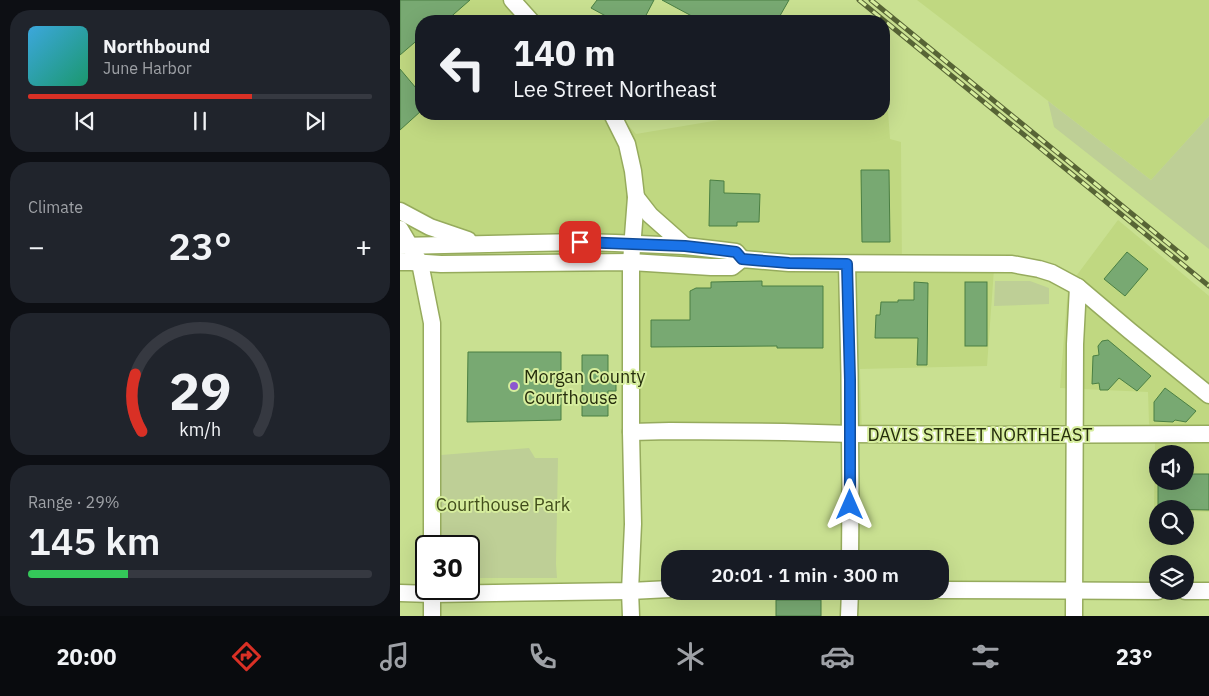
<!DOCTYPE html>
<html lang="en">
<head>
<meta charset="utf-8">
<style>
  body { margin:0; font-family:"IBM Plex Sans",sans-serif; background:#20242c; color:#f1f3f6; height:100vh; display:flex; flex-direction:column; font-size:19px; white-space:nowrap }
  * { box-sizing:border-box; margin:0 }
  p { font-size:16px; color:#9ea1a6 }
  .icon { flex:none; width:28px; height:28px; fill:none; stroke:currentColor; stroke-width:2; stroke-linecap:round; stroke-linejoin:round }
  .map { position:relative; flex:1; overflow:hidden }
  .details { display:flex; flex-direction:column; gap:10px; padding:10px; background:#0d0f14; width:400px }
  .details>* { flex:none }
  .guide { position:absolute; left:15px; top:15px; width:475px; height:105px; border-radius:20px; box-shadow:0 5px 20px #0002; background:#171b24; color:#f1f3f6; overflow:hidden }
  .fabs { position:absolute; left:749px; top:445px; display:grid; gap:10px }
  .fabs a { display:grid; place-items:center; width:45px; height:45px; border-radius:50%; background:#171b24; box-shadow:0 5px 20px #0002; font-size:25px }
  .speed { position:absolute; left:15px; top:535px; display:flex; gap:10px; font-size:25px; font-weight:700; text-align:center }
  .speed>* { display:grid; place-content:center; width:65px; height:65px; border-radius:50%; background:#171b24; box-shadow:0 5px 20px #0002; line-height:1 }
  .speed .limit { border:2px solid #111; border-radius:8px; background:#fff; color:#111 }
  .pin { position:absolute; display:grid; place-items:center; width:42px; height:42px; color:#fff; margin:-21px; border-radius:10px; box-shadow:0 2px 8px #0006 }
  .me { position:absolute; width:55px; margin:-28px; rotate:0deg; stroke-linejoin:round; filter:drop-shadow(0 0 4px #0008) }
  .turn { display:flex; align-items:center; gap:18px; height:105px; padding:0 15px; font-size:22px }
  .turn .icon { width:65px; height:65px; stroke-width:2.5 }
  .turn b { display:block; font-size:35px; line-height:42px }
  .big { font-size:38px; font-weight:600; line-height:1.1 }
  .details .card { flex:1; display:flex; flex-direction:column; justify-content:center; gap:8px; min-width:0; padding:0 18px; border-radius:20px; background:#20242c }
  .details .dial { align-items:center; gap:0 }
  .dial svg { height:130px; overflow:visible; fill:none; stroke:#363941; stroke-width:7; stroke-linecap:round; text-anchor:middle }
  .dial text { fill:#f1f3f6; stroke:none }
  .song { display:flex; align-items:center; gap:15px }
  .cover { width:60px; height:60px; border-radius:8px; background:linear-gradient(135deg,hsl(200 70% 55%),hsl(160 70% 35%)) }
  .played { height:5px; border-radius:2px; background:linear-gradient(90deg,#d93025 65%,#363941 65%) }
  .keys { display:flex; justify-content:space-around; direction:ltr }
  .heat { display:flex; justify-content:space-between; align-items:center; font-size:28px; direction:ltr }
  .charge { height:8px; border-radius:4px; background:linear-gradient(90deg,#34c759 29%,#363941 0) }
  .trip { position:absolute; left:261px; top:550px; width:288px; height:50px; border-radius:20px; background:#171b24; box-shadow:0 5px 20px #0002; font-weight:600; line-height:50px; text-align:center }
  .tabs { display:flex; height:80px; justify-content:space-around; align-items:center; background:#090b0e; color:#9ea1a6 }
  .tabs .icon { width:35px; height:35px }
  .tabs .active { color:#d93025 }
  .tabs b { font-size:22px; color:#f1f3f6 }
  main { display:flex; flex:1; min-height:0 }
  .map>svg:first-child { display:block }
  .built { fill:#c0d881; fill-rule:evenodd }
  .green { fill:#becf96 }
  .building { fill:#78a972; stroke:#4a7f43 }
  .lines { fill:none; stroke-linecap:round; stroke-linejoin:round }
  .minor-casing { stroke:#96ab5d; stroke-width:19 }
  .minor { stroke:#fff; stroke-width:16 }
  .rail-casing { stroke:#576435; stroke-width:5 }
  .rail { stroke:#d6ed9d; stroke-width:3; stroke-dasharray:9; stroke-linecap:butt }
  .route-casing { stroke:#114b97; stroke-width:12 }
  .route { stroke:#1a73e8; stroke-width:9 }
  .poi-dot { fill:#8c57cf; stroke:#d6ed9d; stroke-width:2 }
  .labels { text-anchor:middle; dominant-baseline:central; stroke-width:4; stroke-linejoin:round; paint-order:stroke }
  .poi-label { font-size:18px; fill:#262e0d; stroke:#d6ed9d; text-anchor:start }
  .street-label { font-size:18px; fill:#262e0d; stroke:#d6ed9d }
  .park-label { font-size:18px; fill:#424e1c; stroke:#d6ed9d }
</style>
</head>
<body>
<main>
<section class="details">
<div class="card">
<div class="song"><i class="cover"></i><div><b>Northbound</b><p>June Harbor</p></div></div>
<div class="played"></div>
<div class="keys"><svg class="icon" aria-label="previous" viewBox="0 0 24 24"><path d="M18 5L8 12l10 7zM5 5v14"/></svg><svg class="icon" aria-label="pause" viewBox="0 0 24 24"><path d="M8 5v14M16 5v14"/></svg><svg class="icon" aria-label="next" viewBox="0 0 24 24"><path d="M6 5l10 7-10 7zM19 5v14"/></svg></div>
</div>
<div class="card"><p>Climate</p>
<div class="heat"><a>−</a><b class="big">23°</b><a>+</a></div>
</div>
<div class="card dial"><svg viewBox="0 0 100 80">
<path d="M14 69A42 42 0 1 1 86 69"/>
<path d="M14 69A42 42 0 0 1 10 34" stroke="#d93025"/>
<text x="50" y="56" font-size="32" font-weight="700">29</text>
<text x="50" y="72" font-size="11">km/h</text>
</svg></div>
<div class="card"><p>Range · 29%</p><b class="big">145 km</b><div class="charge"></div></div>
</section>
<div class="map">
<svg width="809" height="616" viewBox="0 0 809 616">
  <rect width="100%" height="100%" fill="#c9e091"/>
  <g class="built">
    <path d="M0 0H119L137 21H21V114H218L236 134 331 118 432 114H484V112L488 111 490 139 501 142 502 269H594L587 366 460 369 462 438H240L237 238 34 236 0 244Z"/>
    <path d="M517 0H809V116L751 180Z"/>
    <path d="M718 220 809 296V512L785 511V509H758L757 511H754L755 441 749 423 748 392 660 388 668 287ZM758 454H785V481H758Z"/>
  </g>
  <g class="green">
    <path d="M648 101 751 180 809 116V249L654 127Z"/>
    <path d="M595 281H630L649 288V304L594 306Z"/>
    <path d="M129 448 135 458H158L156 564 157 578H69V546H41V455Z"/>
  </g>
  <g class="building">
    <path d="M0 0H70L46 21H21V37L0 55Z"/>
    <path d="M197 0H254L243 21 236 16 233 21H215L191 8Z"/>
    <path d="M262 0H389L377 21H301Z"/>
    <path d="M0 69 21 94V111L0 130Z"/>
    <path d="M461 170H489L490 242H462Z"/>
    <path d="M310 180 324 181V193L360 194 359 222H337V226H309Z"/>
    <path d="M727 252 748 269 725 296 704 279Z"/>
    <path d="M362 281V286H423V348H377V346L251 347V320H290V291L296 288H311V282Z"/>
    <path d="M514 282 528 283 527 365H517L518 338H475L476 315H480L481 302H498V300H514Z"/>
    <rect x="565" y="282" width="22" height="64"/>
    <path d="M708 340 751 376 737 391 719 378 708 390H700L699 383 692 384 693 356 699 355 698 346 702 341Z"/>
    <path d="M68 352H161V420L67 422Z"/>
    <path d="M182 355H208V380L216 381V391H208V416H182Z"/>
    <path d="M765 388 796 411 786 422 775 420 773 422 754 421V402Z"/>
    <path d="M785 474H809V510L758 509V481H785Z"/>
    <rect x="376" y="600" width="45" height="16"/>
  </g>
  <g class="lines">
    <defs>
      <g id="minor">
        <path d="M112 0 131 21"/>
        <path d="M212 114 227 144 233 171 236 197 231 262V432L233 524 230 591 231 616"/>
        <path d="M236 197 250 215 285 246"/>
        <path d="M0 211 30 227 68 240"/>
        <path d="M0 229 20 263 32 323V546"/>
        <path d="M0 246 180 242 215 243 285 246 320 250 336 252 342 259"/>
        <path d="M0 262H11L41 264 231 262 311 267H332L342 259 389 263 612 264 639 269 652 273 678 287 730 331 809 395"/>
        <path d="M447 264C450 362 451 460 450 559"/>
        <path d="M231 432 270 431 384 432 451 434 585 435 809 434"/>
        <path d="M32 589V616"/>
        <path d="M540 590 758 591"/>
        <path d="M785 591H809"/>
        <path d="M0 593 32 594 230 591 270 589"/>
        <path d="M449 616 450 591"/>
        <path d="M674 616 675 344 678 287"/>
      </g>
    </defs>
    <use href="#minor" class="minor-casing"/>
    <use href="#minor" class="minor"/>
    <defs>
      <g id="rail">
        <path d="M459 0 809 286"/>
        <path d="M471 0 786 258"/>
      </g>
    </defs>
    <use href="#rail" class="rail-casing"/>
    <use href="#rail" class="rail"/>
  </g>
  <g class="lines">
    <defs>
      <path id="route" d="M180 242 285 246 320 250 336 252 342 259 389 263 447 264 450 380V505"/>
    </defs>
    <use href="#route" class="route-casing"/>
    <use href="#route" class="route"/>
  </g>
  <circle class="poi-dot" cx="114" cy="386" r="5"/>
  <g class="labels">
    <g class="poi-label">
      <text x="124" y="376">Morgan County<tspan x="124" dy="21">Courthouse</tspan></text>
    </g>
    <g class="street-label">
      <text x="580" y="434">DAVIS STREET NORTHEAST</text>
    </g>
    <g class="park-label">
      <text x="103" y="504">Courthouse Park</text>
    </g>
  </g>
</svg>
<div class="fabs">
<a><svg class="icon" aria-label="sound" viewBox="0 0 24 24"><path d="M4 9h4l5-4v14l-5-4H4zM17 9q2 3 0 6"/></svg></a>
<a><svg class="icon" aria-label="search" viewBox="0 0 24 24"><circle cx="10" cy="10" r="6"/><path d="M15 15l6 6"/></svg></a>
<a><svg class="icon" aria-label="layers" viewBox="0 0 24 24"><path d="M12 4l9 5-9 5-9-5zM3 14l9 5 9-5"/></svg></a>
</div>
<div class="speed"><div class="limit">30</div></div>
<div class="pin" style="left:180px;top:242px;background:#d93025"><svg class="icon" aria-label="arrive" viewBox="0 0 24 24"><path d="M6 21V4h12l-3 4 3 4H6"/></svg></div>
<svg class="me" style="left:450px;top:505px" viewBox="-20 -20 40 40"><path d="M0-17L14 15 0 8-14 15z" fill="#1a73e8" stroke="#fff" stroke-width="4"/></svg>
<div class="trip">20:01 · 1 min · 300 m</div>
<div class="guide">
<div class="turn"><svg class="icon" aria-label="left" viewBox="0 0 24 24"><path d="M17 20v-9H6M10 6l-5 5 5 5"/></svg><div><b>140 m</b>Lee Street Northeast</div></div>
</div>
</div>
</main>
<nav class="tabs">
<b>20:00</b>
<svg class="icon active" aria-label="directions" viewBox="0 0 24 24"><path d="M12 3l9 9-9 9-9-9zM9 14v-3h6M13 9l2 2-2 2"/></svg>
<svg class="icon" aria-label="music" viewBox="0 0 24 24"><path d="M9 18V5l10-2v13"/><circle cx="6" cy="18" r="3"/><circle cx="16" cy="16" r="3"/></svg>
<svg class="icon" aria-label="phone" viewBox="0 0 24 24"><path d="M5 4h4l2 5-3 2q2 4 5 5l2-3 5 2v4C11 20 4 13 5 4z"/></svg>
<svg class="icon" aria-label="climate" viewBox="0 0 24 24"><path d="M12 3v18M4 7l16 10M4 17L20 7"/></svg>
<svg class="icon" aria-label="car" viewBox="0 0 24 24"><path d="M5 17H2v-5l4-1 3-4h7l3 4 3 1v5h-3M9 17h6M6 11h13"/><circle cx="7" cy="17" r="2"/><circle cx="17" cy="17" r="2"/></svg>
<svg class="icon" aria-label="filters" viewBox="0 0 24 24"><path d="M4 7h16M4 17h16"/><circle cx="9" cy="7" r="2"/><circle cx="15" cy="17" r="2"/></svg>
<b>23°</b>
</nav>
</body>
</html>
